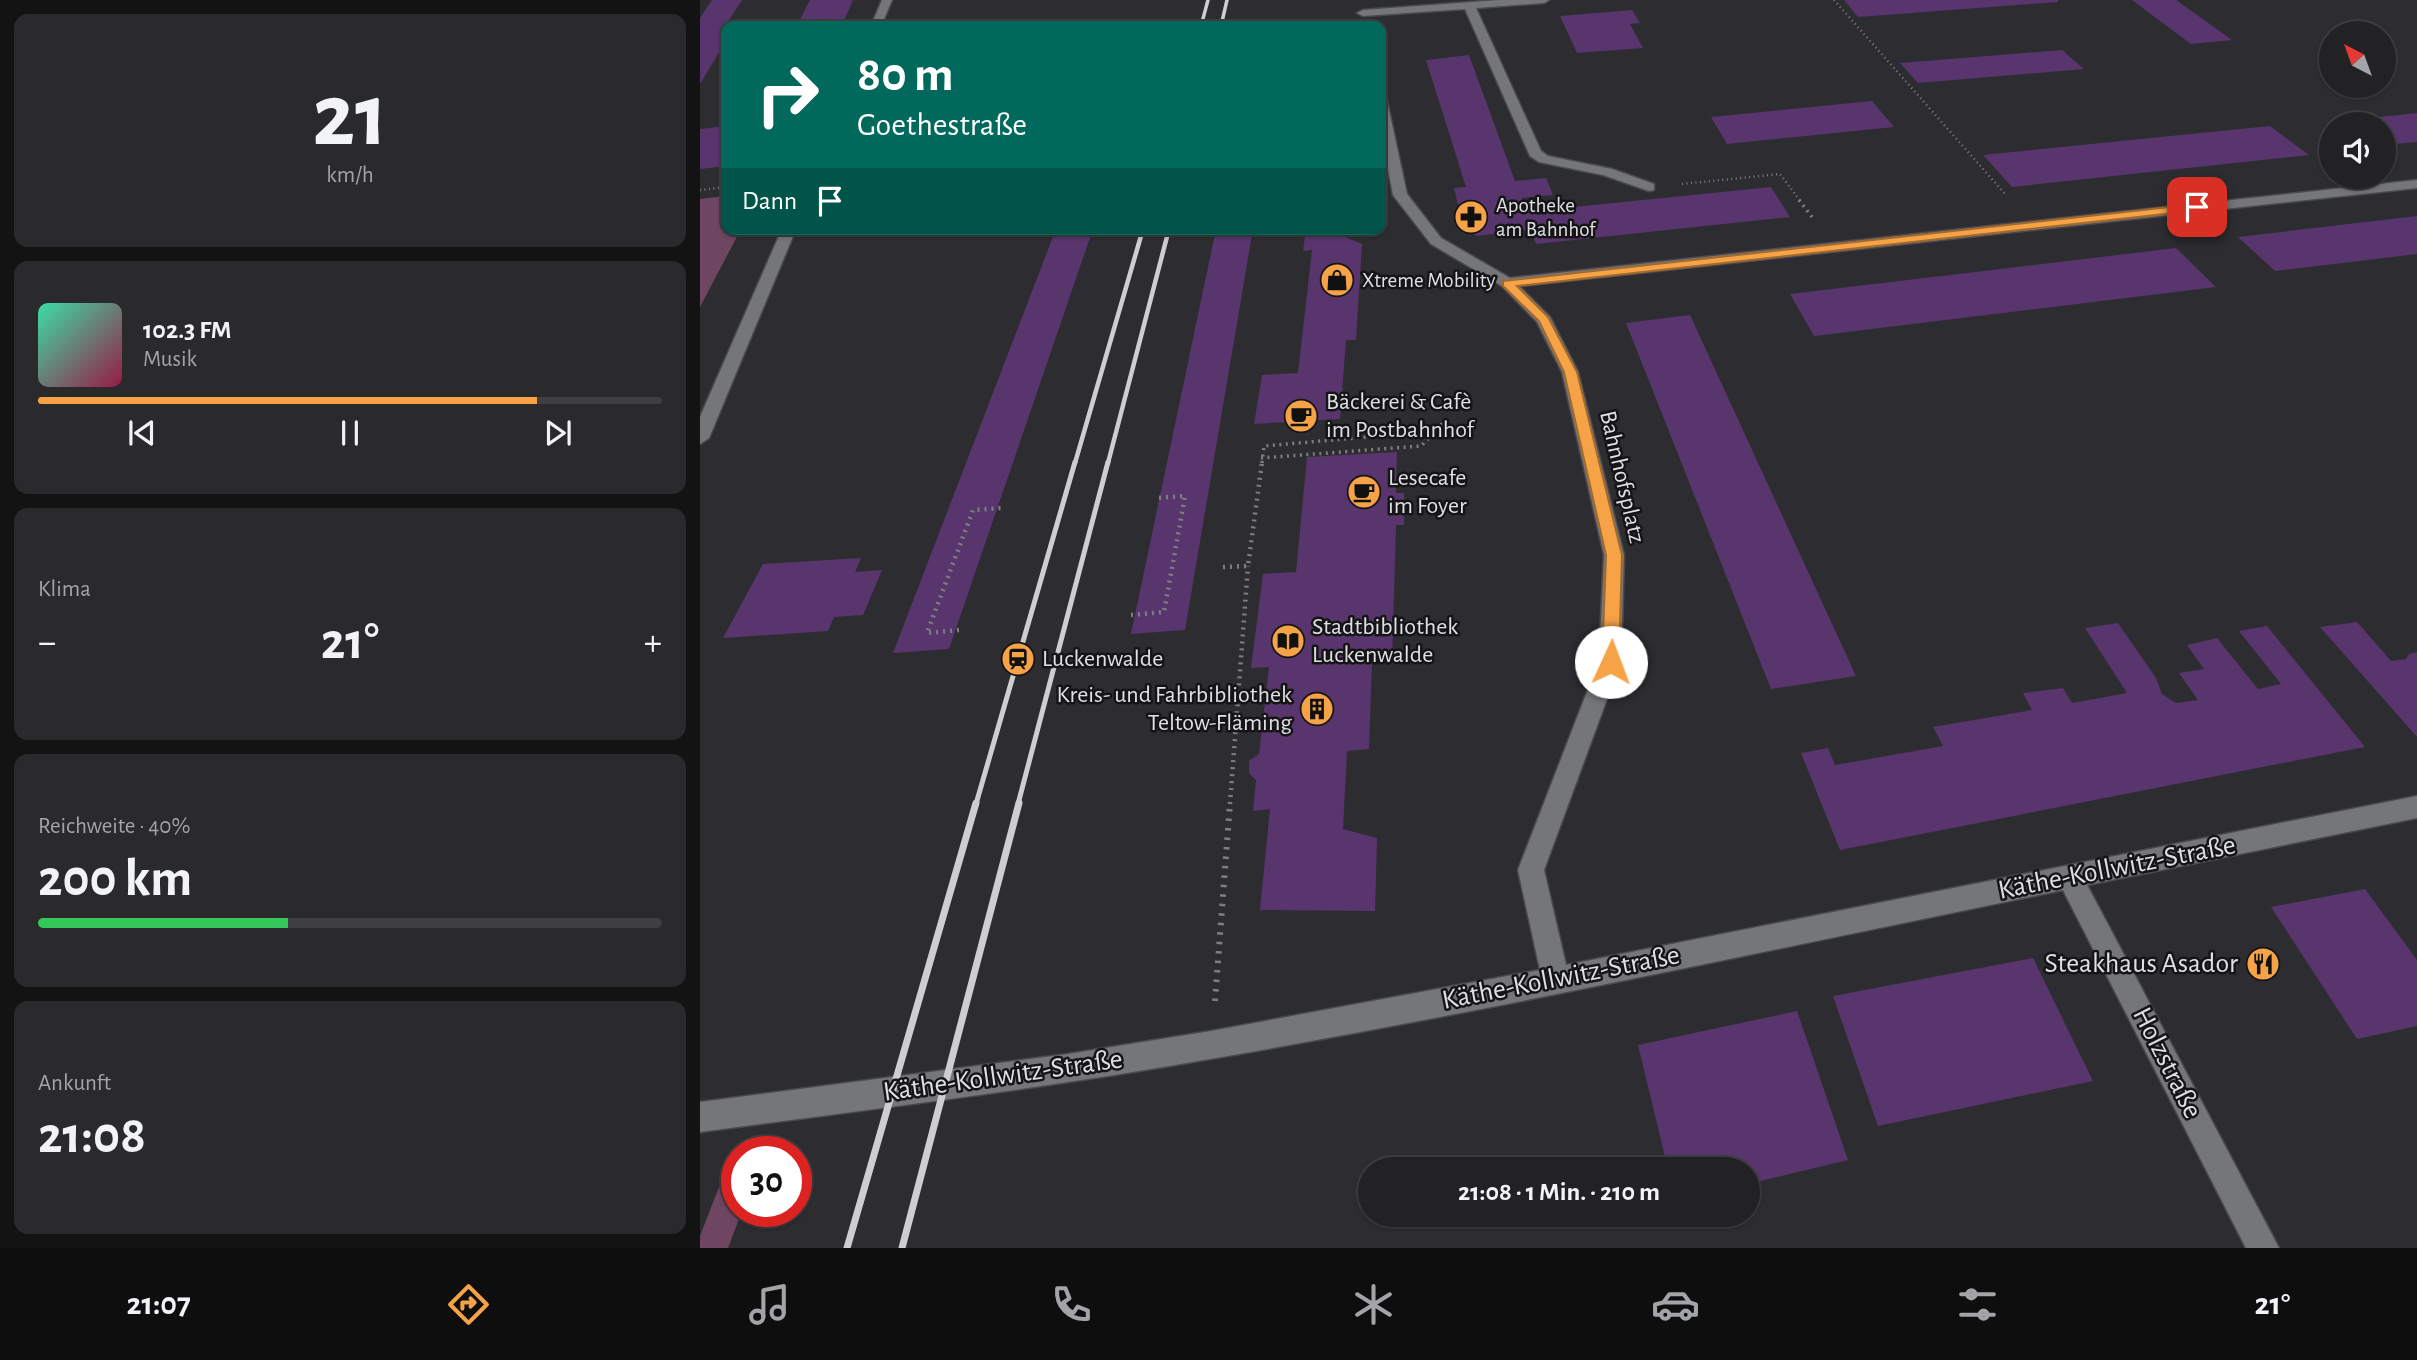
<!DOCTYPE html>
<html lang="de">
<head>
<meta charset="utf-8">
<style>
  body { margin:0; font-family:"Alegreya Sans",sans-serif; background:#2a2a2d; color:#f1f3f6; height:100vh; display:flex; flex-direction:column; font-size:26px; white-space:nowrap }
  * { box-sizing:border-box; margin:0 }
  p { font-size:23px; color:#a2a4a7 }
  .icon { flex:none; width:38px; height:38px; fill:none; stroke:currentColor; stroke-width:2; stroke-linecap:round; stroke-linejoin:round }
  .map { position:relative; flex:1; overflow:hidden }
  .side { display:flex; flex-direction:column; gap:14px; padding:14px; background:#131314; width:700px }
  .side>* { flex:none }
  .hud { position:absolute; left:21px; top:21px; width:665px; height:214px; border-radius:14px; box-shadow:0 2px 5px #0004,0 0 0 2px #3f3f42; background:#00695c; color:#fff; overflow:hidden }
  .needle { width:46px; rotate:319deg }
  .fabs { position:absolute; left:1619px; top:21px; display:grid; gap:14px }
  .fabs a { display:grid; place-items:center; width:77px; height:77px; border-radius:50%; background:#222225; box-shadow:0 2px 5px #0004,0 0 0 2px #3f3f42; font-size:35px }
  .speed { position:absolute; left:21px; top:1136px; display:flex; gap:14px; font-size:35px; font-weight:700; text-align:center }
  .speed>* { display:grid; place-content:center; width:91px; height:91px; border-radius:50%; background:#222225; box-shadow:0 2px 5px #0004,0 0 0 2px #3f3f42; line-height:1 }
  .speed .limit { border:10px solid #d22; background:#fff; color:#111 }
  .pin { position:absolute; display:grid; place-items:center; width:60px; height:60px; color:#fff; margin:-30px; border-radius:14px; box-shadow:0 4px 10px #0006 }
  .me { position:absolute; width:77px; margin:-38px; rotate:2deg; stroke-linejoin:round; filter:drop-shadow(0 0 5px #0008) }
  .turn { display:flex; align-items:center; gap:24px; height:147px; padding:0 21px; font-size:32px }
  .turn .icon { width:91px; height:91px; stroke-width:2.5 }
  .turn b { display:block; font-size:49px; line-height:60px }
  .then { display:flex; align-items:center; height:66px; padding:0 21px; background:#0003; gap:14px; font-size:26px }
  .big { font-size:52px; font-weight:600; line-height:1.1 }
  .side .card { flex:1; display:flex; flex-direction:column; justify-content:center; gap:10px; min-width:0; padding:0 24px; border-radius:14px; background:#2a2a2d }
  .side .dial { align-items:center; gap:0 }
  .dial b { font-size:91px; line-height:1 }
  .song { display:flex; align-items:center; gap:21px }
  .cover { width:84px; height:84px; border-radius:10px; background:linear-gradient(135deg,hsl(160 70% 55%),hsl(340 70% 35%)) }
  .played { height:7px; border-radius:4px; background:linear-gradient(90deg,#f6a247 80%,#3f3f42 80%) }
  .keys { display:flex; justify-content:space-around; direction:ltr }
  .heat { display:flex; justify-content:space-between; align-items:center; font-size:38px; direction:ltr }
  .charge { height:10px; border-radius:5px; background:linear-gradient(90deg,#34c759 40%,#3f3f42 0) }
  .trip { position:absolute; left:658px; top:1157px; width:402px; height:70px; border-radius:35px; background:#222225; box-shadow:0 2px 5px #0004,0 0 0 2px #3f3f42; font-weight:600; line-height:70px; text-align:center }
  .dock { display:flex; height:112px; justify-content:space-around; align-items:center; background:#0e0e0f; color:#a2a4a7 }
  .dock .icon { width:49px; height:49px }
  .dock .active { color:#f6a247 }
  .dock b { font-size:32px; color:#f1f3f6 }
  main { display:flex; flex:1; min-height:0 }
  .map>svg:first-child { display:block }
  .green { fill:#6f4661 }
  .building { fill:#58356c }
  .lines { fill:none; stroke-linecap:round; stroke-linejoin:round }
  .minor-casing { stroke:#4a4a4d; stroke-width:3 }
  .path-far3 { stroke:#7f7f82; stroke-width:2.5; stroke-dasharray:1 3.5; stroke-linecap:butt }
  .path-far2 { stroke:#7f7f82; stroke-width:3.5; stroke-dasharray:2 4.5; stroke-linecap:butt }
  .path-far1 { stroke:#7f7f82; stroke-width:4.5; stroke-dasharray:2 5; stroke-linecap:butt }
  .path { stroke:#7f7f82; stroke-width:6; stroke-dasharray:2.5 7; stroke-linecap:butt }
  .minor { fill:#75767a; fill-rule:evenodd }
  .rail-far3 { stroke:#ceced0; stroke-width:3.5 }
  .rail-far2 { stroke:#ceced0; stroke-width:4.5 }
  .rail-far1 { stroke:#ceced0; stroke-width:5 }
  .rail { stroke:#ceced0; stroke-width:7 }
  .route { fill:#f6a247; stroke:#a0692e; stroke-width:2 }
  .labels { text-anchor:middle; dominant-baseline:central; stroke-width:5; stroke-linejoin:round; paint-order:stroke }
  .far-poi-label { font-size:21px; fill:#e0e0e2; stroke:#151517; text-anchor:start }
  .poi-label { font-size:24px; fill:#e0e0e2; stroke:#151517; text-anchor:start }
  .street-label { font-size:24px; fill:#e0e0e2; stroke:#151517 }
  .near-street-label { font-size:28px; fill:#e0e0e2; stroke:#151517 }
  .near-poi-label { font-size:28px; fill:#e0e0e2; stroke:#151517; text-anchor:end }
</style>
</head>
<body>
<main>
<section class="side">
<div class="card dial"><b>21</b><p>km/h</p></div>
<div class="card">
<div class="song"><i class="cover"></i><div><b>102.3 FM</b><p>Musik</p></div></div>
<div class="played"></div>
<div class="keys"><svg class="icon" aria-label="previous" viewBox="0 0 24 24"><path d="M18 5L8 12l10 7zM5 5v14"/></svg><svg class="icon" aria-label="pause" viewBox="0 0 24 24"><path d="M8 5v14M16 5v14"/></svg><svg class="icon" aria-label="next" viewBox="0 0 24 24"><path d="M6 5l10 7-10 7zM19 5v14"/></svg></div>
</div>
<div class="card"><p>Klima</p>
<div class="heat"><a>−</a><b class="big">21°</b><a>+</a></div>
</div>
<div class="card"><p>Reichweite · 40%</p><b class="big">200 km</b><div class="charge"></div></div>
<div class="card"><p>Ankunft</p><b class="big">21:08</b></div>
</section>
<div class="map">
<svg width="1717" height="1248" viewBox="0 0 1717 1248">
  <rect width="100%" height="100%" fill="#2d2d31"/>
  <g class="green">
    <path d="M26 196V229H41L0 307V199Z"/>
    <path d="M37 1185V1211H42L28 1248H0V1236L19 1187Z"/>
  </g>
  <g class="building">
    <path d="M12 0H42L27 23 38 22 36 26H26V41L0 84V18Z"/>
    <path d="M110 0H153L144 21 97 25Z"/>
    <path d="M1144 0H1358V2L1158 17Z"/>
    <path d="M1432 0H1476L1532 40 1491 44Z"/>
    <path d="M932 10 940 23 930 24 943 48 877 53 860 16Z"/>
    <path d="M1362 50 1384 69 1218 83 1200 63Z"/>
    <path d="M769 55 815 181 846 178 853 195 822 198 825 212 1071 187 1090 217 836 244 831 229 777 236 764 229 754 188 766 187 726 60Z"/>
    <path d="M1172 101 1194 127 1027 144 1011 117Z"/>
    <path d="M1717 113V142L1684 145V124H1635L1631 122Z"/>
    <path d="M26 126V166L0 169V129Z"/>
    <path d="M1570 126 1609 155 1312 187 1283 155Z"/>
    <path d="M1717 216V254L1575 271 1538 237Z"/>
    <path d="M356 229H393L249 649 193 653Z"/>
    <path d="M516 229H553L485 630 431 634Z"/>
    <path d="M606 229H626L662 244 656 340H646L640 419 554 424 562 375 598 373 612 250 603 251Z"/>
    <path d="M1476 248 1516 287 1114 336 1090 294Z"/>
    <path d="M990 315 1156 676 1071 689 926 323Z"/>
    <path d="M697 452 696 493H704V525H696L692 661 672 663 669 749 647 751 643 829 677 838 675 911 560 910 570 809 553 811 556 780 549 773V761L559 754 569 667 551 668 563 574 596 572 607 457Z"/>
    <path d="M161 558 155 572 182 570 163 615 134 617 128 631 23 638 63 564Z"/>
    <path d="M1657 622 1691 661 1706 659 1709 654 1717 652V737L1620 627Z"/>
    <path d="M1418 623 1456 678 1462 694 1476 703 1498 700 1479 673 1504 669 1487 645 1517 638 1558 689 1581 684 1539 631 1567 626 1665 747 1140 850 1101 753 1128 748 1135 765 1243 746 1233 727 1332 710 1323 693 1363 688 1372 703 1427 693 1385 628Z"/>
    <path d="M1665 889 1717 960V1026L1657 1039 1571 907Z"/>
    <path d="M1333 958 1393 1081 1178 1126 1133 996Z"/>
    <path d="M1097 1011 1148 1160 1048 1184V1169H968L938 1045Z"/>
  </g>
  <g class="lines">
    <defs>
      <g id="minor">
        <path d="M182 0H192L181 26H171Z"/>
        <path d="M799 0H849L844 3 776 8 841 151 848 156 912 169 954 184V190L949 191 903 175 839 162 830 156 765 9 663 16 657 13 663 10Z"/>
        <path d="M681 97 687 101 707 194 741 238 810 278 1717 180V188L819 286 850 317 878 372 924 555 921 661 844 870 866 965 1717 796V818L1387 885 1579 1248H1546L1363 890C1079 948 795 1010 510 1059 341 1089 170 1109 0 1132V1102L368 1054 511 1031 840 970 818 870 899 661 904 555 862 372 837 322 802 286 731 244 693 195 681 132Z"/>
        <path d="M82 229H96L9 438 0 444V417Z"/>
      </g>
    </defs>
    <use href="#minor" class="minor-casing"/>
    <g class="path-far3">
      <path d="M1134 0 1306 195"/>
      <path d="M982 184 1080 174 1101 202"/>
      <path d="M0 190 26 187"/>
    </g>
    <g class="path-far2">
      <path d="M1099 200 1112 217"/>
      <path d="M561 458 721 446 743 424"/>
      <path d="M562 463 564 446 702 434 743 424"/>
    </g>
    <g class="path-far1">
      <path d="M523 567 548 566 562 462"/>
      <path d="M431 615 464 612 485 496 456 498"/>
      <path d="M259 630 227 633 273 510 301 508"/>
      <path d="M530 804 548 566"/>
    </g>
    <path class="path" d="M515 1001 530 803"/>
    <use href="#minor" class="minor"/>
    <g class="rail-far3">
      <path d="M501 26 508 0"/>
      <path d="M521 26 527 0"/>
    </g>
    <g class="rail-far2">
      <path d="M375 463 443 229"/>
      <path d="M408 463 469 229"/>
    </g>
    <g class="rail-far1">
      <path d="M276 804 375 462"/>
      <path d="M318 804 408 462"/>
    </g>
    <g class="rail">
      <path d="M147 1248 276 803"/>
      <path d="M202 1248 319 803"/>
    </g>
  </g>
  <path class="route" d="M1497 204 1503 207 1501 210 817 286 848 317 877 372 922 555 919 662 916 666H905L902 662 906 555 864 372 839 321 803 286V281Z"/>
  <defs>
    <symbol id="pharmacy-disc" viewBox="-11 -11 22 22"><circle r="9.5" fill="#f6a247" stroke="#151517"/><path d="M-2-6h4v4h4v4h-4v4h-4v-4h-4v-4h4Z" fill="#111"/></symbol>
    <symbol id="shop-disc" viewBox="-11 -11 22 22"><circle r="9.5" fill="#f6a247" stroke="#151517"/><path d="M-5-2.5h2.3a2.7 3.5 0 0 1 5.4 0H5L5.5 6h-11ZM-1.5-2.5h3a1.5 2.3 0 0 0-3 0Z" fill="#111"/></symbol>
    <symbol id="cafe-disc" viewBox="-11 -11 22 22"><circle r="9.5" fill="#f6a247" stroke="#151517"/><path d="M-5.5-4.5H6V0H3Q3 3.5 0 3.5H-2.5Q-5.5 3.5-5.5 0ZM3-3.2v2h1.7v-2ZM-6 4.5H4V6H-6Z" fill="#111"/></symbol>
    <symbol id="library-disc" viewBox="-11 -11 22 22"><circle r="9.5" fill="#f6a247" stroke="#151517"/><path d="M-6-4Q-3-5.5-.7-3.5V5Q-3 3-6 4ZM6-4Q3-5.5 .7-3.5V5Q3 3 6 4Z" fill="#111"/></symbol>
    <symbol id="station-disc" viewBox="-11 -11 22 22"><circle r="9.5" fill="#f6a247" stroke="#151517"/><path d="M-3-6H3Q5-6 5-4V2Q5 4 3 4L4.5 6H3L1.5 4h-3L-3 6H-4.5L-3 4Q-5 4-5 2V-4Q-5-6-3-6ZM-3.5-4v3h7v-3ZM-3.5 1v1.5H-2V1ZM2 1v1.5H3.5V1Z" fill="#111"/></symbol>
    <symbol id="building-disc" viewBox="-11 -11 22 22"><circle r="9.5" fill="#f6a247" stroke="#151517"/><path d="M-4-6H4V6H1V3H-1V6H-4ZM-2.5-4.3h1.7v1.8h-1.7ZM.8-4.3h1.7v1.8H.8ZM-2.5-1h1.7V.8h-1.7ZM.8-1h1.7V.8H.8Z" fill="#111"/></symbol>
    <symbol id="restaurant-disc" viewBox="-11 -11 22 22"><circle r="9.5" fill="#f6a247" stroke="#151517"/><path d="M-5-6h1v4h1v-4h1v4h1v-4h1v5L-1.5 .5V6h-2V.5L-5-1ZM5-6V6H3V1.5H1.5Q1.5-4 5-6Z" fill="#111"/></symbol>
  </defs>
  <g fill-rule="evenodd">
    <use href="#pharmacy-disc" x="752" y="198" width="38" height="38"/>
    <use href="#shop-disc" x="618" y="261" width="38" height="38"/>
    <use href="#cafe-disc" x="582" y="397" width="38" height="38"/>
    <use href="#cafe-disc" x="645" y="473" width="38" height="38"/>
    <use href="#library-disc" x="569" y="622" width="38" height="38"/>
    <use href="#station-disc" x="299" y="640" width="38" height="38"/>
    <use href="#building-disc" x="598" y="690" width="38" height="38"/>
    <use href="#restaurant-disc" x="1544" y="945" width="38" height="38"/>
  </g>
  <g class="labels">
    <g class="far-poi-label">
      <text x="796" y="205">Apotheke<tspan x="796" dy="24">am Bahnhof</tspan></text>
      <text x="662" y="280">Xtreme Mobility</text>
    </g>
    <g class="poi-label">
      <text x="626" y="402">Bäckerei &amp; Cafè<tspan x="626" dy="28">im Postbahnhof</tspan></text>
      <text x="688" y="478">Lesecafe<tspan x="688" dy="28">im Foyer</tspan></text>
      <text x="612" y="627">Stadtbibliothek<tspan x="612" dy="28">Luckenwalde</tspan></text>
      <text x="342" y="659">Luckenwalde</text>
      <text x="592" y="695" text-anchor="end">Kreis- und Fahrbibliothek<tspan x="592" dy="28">Teltow-Fläming</tspan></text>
    </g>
    <g class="street-label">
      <text transform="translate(922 477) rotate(77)">Bahnhofsplatz</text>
    </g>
    <g class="near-street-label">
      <text transform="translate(1417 868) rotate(-11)">Käthe-Kollwitz-Straße</text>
      <text transform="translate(861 978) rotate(-11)">Käthe-Kollwitz-Straße</text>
      <text transform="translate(1467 1063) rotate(63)">Holzstraße</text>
      <text transform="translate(303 1076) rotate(-8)">Käthe-Kollwitz-Straße</text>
    </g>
    <g class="near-poi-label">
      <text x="1538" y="964">Steakhaus Asador</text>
    </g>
  </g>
</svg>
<div class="fabs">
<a><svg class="needle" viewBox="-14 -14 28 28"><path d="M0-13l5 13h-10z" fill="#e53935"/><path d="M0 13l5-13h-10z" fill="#a2a4a7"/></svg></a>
<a><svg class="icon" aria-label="sound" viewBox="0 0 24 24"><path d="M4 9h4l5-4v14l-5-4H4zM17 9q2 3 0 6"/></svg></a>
</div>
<div class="speed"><div class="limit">30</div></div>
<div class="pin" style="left:1497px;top:207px;background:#d93025"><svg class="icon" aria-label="arrive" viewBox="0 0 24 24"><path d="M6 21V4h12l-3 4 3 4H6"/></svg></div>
<svg class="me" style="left:911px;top:662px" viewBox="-20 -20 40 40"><circle r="19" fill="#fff"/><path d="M0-13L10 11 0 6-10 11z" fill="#f6a247"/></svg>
<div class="trip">21:08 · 1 Min. · 210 m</div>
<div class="hud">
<div class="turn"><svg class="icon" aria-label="right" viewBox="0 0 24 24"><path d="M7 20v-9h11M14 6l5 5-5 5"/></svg><div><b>80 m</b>Goethestraße</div></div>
<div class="then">Dann<svg class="icon" aria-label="arrive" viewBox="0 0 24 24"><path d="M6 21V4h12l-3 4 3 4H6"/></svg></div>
</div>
</div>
</main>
<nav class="dock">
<b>21:07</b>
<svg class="icon active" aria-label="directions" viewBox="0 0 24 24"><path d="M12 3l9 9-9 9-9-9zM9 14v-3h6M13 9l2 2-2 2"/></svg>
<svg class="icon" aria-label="music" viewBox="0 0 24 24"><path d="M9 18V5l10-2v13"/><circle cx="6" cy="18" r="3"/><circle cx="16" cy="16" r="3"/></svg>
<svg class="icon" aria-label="phone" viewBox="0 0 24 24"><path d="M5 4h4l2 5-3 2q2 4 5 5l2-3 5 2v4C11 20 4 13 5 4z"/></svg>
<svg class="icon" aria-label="climate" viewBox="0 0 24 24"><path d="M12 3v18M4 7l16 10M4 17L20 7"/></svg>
<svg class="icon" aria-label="car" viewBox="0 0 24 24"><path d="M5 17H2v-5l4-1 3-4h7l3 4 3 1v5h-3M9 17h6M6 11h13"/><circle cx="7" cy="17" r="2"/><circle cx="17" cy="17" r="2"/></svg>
<svg class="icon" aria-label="filters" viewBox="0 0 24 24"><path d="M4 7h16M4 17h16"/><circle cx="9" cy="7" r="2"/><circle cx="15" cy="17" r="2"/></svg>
<b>21°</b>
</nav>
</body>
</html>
